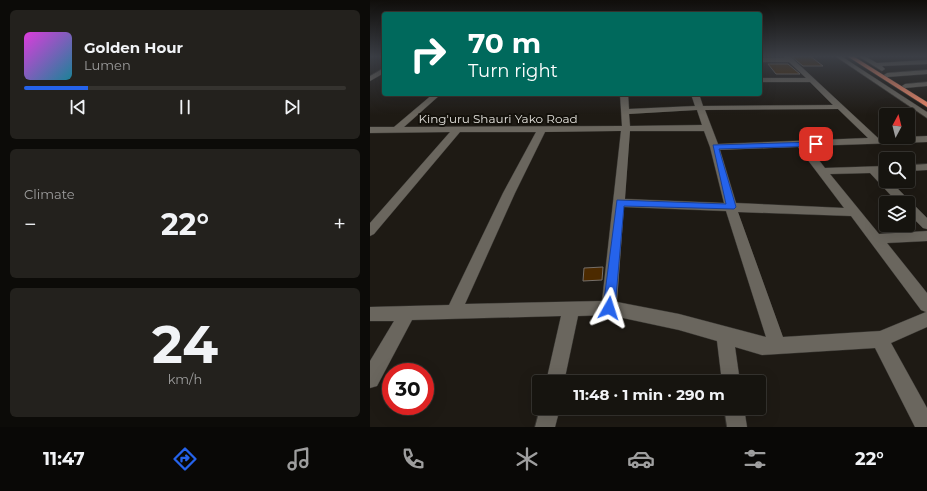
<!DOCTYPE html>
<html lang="en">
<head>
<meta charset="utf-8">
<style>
  body { margin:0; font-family:Montserrat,sans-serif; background:#23211d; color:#f1f3f6; height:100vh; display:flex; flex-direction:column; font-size:15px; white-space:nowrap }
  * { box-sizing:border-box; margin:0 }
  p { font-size:13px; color:#9e9e9e }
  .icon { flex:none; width:22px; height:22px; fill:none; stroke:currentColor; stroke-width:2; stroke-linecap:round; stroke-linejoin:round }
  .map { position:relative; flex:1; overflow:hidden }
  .sheet { display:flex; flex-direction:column; gap:10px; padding:10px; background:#0c0b08; width:370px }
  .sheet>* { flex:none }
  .banner { position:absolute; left:12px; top:12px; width:380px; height:84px; border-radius:4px; box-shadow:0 4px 16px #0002,0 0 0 1px #35332f; background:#00695c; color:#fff; overflow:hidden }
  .needle { width:26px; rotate:7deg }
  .tools { position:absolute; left:509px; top:108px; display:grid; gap:8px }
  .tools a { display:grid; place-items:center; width:36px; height:36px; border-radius:4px; background:#16140f; box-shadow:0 4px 16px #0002,0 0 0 1px #35332f; font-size:20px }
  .speed { position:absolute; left:12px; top:363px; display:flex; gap:8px; font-size:20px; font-weight:700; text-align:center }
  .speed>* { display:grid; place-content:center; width:52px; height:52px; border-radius:50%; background:#16140f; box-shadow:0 4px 16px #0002,0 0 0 1px #35332f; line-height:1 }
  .speed .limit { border:6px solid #d22; background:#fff; color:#111 }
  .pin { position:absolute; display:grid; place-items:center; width:34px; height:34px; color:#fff; margin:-17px; border-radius:8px; box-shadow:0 2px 6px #0006 }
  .me { position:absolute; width:44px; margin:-22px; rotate:6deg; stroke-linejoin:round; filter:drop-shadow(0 0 3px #0008) }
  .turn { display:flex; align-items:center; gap:14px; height:84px; padding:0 20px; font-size:18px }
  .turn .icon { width:52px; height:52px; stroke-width:2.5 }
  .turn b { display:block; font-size:28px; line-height:34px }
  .big { font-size:30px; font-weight:700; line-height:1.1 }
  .sheet .widget { flex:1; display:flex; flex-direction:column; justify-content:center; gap:6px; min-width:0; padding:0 14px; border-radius:6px; background:#23211d }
  .sheet .dial { align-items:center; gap:0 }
  .dial b { font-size:52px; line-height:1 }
  .song { display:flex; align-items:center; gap:12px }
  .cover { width:48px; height:48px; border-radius:6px; background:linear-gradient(135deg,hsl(300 70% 55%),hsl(190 70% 35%)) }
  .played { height:4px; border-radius:2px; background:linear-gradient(90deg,#2563eb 20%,#35332f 20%) }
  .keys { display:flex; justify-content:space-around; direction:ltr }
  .heat { display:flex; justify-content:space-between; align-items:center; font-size:22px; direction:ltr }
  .trip { position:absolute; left:162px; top:375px; width:234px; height:40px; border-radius:4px; background:#16140f; box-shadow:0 4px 16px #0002,0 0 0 1px #35332f; font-weight:700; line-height:40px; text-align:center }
  .menu { display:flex; height:64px; justify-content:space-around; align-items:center; background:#090806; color:#9e9e9e }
  .menu .icon { width:28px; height:28px }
  .menu .selected { color:#2563eb }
  .menu b { font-size:18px; color:#f1f3f6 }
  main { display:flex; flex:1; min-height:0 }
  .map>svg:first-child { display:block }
  .building { fill:#4c2a00; stroke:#766f69 }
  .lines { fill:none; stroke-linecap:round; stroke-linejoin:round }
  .minor-casing { stroke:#383632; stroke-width:1 }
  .highway-casing { stroke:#383632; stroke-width:1 }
  .minor { fill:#6a665e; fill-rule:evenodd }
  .highway { fill:#f38b6b; fill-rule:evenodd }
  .route { fill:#2563eb; stroke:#184099 }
  .labels { text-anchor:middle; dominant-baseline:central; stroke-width:4; stroke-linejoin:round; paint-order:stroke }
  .far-street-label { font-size:12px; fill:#e3e1dc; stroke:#14110b }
</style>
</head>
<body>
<main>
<section class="sheet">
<div class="widget">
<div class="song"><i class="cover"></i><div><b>Golden Hour</b><p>Lumen</p></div></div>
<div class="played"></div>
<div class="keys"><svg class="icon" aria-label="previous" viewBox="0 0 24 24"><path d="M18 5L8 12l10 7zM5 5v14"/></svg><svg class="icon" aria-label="pause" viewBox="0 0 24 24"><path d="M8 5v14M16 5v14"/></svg><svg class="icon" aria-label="next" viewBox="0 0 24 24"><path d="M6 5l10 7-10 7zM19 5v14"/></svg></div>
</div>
<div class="widget"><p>Climate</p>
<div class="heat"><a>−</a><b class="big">22°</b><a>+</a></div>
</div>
<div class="widget dial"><b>24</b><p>km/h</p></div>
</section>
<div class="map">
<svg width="557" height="427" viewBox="0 0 557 427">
  <rect width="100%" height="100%" fill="#1e1a14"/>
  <g class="building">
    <path d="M421 56H440L453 66H433Z"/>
    <path d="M398 64H418L430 74H406Z"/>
    <path d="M233 267 232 280 213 281 214 268Z"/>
  </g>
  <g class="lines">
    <defs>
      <g id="minor">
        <path d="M413 56H419L423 59 508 138 557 136V142L438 146 455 168 516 166V172H511L516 177V181H520L557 218V229L553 228 538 213V203H528L500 173 460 174 509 234 557 231V241L517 243 557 293V327L521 343 557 408V427H545L505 348 392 355 365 347 370 382H352L347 341 309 330 239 315 208 316 194 382H176L191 316 42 320 7 386 0 388V361L24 321H0V307L79 305 133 193 166 132H90L4 234 0 236V223L80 132 0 133V127H24L63 94H71L34 127 252 126 250 94H258L259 109 325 106 321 94H329L333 106 463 105 440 82H390V78H436L419 62H390V58H415ZM468 109 498 138 348 144 335 110ZM327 110 332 125 260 126 259 114ZM251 131 232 301 95 304 145 193 175 132ZM260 131H334L340 147 354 203 255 199ZM428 147 474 208 366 203 350 150ZM254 207 356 211 396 337 309 314 247 302ZM368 212 481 216 551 310 556 312 510 331 413 337Z"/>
        <path d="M465 56H471L557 112V118Z"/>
        <path d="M488 56H494L507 63 557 60V64L512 66 515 69 512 71Z"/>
        <path d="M14 68V73L0 81V76Z"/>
        <path d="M557 70V74L517 77 514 75 517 73Z"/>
        <path d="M557 82V86L535 88 532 86 535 84Z"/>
        <path d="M557 164V170L538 171V165Z"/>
        <path d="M170 408H190L185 427H165Z"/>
        <path d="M354 408H374L377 427H357Z"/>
      </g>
      <path id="highway" d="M477 56H483L557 102V107Z"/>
    </defs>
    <use href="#minor" class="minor-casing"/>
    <use href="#highway" class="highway-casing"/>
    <use href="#minor" class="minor"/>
    <use href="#highway" class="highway"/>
  </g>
  <linearGradient id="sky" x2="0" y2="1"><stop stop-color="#100e0b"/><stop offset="0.49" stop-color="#3b3e45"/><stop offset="1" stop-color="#3b3e45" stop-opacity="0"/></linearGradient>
  <rect width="557" height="115" fill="url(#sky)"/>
  <path class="route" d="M446 142 449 143V146L349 149 366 207 364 209 254 206 245 308 243 312 239 314 235 312 233 308 247 200 356 204 343 145Z"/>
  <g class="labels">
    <g class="far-street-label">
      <text x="128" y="118">King'uru Shauri Yako Road</text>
    </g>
  </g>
</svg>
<div class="tools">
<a><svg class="needle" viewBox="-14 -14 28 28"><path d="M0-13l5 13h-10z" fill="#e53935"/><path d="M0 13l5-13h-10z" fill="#9e9e9e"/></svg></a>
<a><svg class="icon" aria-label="search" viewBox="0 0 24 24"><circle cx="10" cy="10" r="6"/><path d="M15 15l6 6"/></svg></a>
<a><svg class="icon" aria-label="layers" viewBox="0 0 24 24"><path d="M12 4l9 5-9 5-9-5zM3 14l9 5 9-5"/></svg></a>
</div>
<div class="speed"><div class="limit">30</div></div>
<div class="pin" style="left:446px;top:144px;background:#d93025"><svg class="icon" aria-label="arrive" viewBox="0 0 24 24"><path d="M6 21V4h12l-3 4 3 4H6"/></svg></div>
<svg class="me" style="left:239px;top:308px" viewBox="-20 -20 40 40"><path d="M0-17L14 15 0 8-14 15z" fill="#2563eb" stroke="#fff" stroke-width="4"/></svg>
<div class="trip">11:48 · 1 min · 290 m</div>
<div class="banner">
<div class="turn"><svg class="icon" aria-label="right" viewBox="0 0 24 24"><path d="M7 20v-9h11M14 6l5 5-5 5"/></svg><div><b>70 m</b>Turn right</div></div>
</div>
</div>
</main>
<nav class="menu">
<b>11:47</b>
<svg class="icon selected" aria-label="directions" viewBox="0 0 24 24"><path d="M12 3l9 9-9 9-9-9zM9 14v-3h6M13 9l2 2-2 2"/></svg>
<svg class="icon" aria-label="music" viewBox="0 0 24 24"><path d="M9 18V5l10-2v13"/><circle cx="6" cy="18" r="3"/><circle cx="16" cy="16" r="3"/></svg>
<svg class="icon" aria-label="phone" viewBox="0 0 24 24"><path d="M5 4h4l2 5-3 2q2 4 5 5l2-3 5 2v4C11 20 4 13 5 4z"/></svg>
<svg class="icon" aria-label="climate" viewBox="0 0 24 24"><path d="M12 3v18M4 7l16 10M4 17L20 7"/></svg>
<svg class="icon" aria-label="car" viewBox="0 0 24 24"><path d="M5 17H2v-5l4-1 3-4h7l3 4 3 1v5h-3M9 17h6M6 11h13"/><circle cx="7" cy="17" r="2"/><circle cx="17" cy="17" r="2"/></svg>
<svg class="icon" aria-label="filters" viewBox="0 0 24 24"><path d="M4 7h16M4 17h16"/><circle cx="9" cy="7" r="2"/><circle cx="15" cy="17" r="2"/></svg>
<b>22°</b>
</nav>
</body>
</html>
